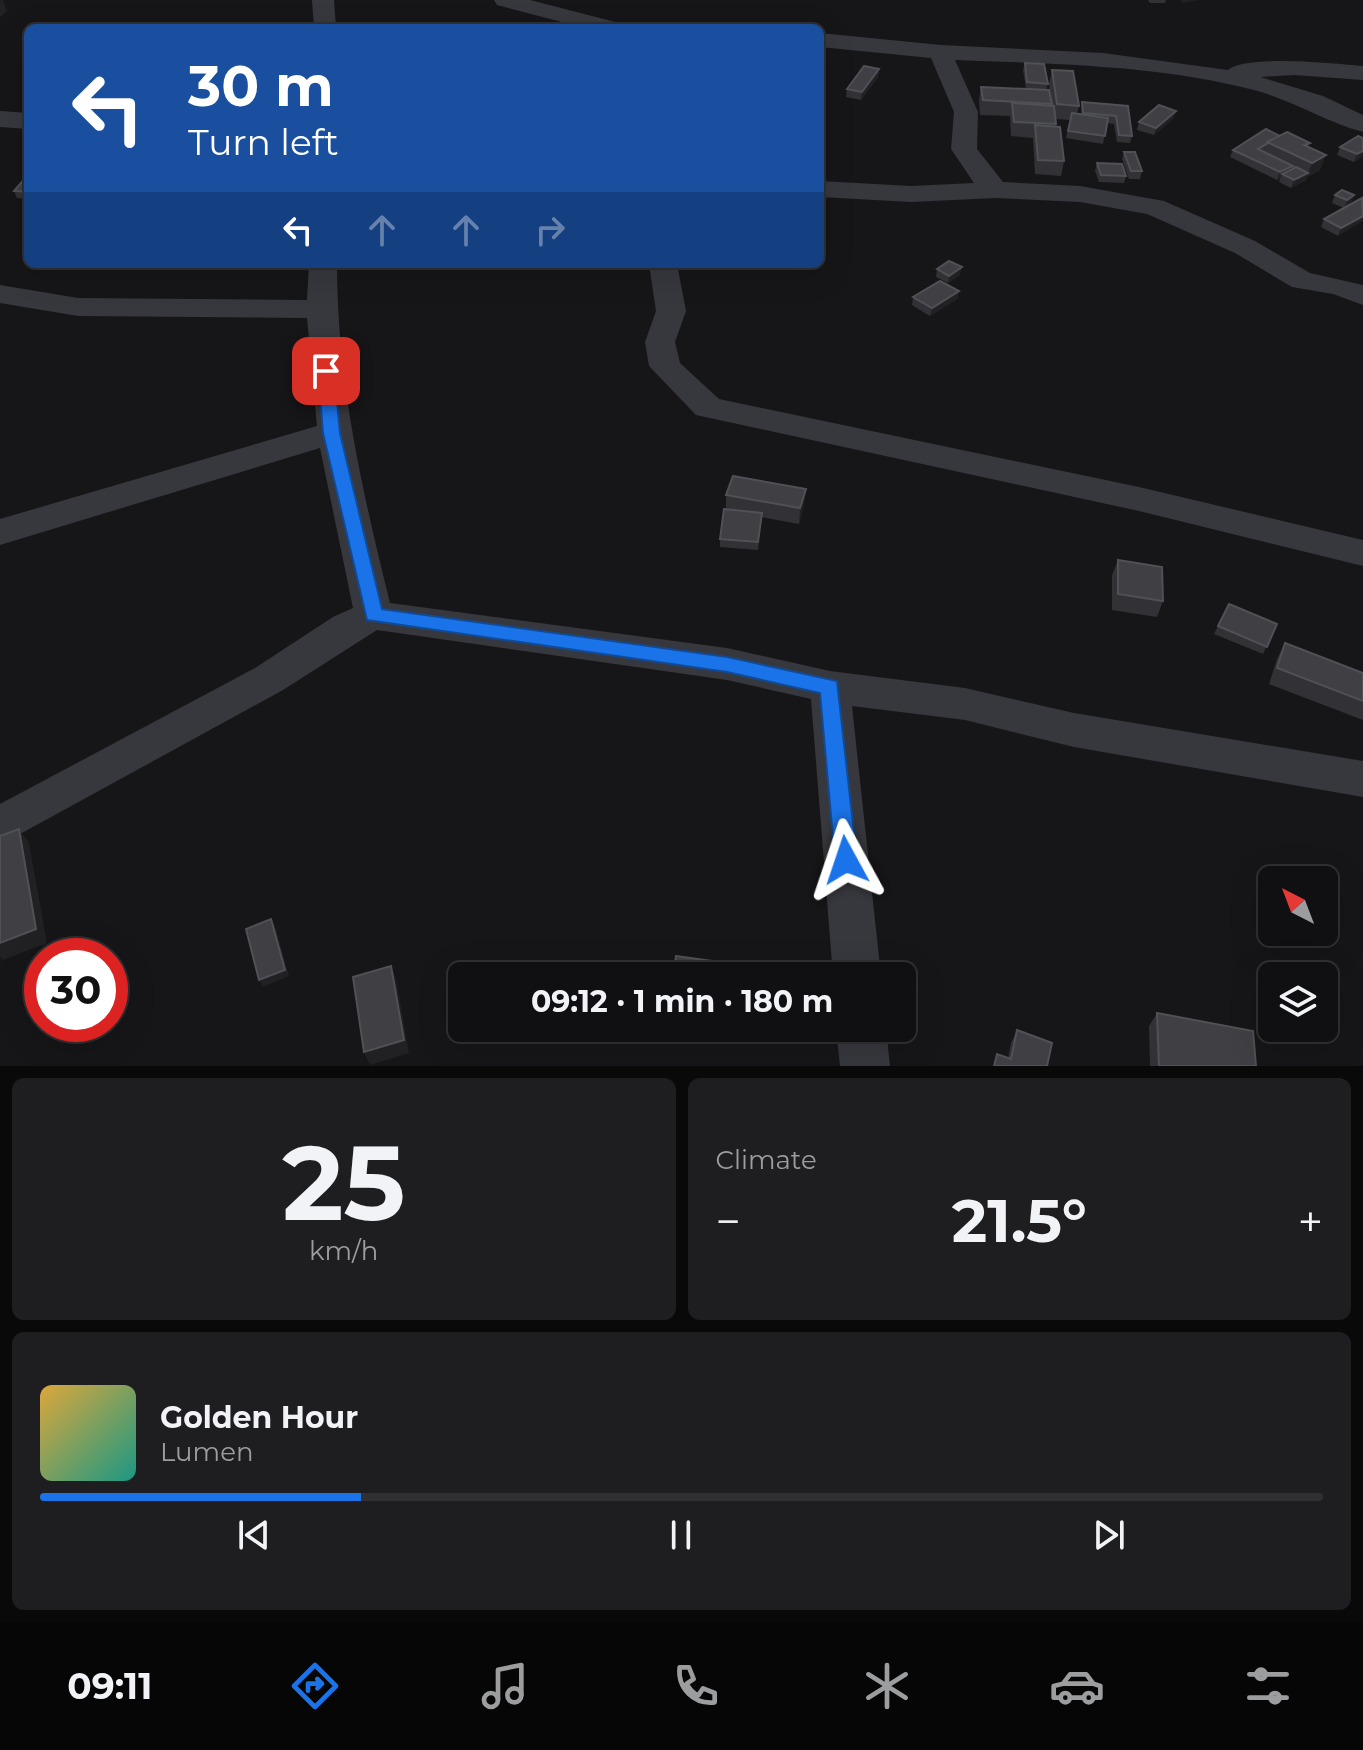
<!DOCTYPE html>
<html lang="en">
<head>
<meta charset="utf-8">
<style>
  body { margin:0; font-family:Montserrat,sans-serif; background:#1e1e20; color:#f1f3f6; height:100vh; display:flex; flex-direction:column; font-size:30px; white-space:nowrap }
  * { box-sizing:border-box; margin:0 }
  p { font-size:26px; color:#9c9d9f }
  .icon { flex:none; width:44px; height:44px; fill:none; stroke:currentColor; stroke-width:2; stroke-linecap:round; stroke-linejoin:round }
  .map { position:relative; height:1066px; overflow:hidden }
  .drawer { display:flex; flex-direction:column; gap:12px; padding:12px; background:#09090a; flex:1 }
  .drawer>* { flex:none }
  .hud { position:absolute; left:24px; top:24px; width:800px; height:244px; border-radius:12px; box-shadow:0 8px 32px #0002,0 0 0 2px #303032; background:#1a4fa0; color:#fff; overflow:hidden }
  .needle { width:52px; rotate:318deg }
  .controls { position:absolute; left:1258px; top:866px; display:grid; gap:16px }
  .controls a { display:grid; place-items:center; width:80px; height:80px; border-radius:12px; background:#101012; box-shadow:0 8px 32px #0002,0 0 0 2px #303032; font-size:40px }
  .speed { position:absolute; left:24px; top:938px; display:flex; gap:16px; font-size:40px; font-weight:700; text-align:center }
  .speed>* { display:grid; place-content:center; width:104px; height:104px; border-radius:50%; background:#101012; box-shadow:0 8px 32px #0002,0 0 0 2px #303032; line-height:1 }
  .speed .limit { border:12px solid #d22; background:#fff; color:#111 }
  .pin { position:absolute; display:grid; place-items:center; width:68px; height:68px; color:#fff; margin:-34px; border-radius:16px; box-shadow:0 4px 12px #0006 }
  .me { position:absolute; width:88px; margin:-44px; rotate:355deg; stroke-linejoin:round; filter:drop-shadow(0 0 6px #0008) }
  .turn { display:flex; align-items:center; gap:28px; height:168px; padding:0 32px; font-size:36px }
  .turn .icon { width:104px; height:104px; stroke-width:2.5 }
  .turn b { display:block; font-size:56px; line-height:68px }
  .lanes { display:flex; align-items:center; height:76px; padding:0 32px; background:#0003; justify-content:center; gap:40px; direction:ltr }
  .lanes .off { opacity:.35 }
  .big { font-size:60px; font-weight:700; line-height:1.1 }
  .drawer .tile { flex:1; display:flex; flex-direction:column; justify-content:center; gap:12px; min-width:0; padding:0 28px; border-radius:12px; background:#1e1e20 }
  .drawer .dial { align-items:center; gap:0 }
  .dial b { font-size:104px; line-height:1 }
  .song { display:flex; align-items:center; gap:24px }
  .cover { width:96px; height:96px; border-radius:12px; background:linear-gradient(135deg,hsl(40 70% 55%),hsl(170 70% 35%)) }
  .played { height:8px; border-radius:4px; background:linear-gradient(90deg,#1a73e8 25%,#303032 25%) }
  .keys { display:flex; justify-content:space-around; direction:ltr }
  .heat { display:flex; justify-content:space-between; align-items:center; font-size:44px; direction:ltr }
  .drawer .tiles { flex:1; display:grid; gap:12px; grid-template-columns:1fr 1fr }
  .tile:last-child { grid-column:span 2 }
  .trip { position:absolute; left:448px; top:962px; width:468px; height:80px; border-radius:12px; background:#101012; box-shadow:0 8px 32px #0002,0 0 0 2px #303032; font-weight:700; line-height:80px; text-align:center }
  .dock { display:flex; height:128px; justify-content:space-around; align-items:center; background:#060607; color:#9c9d9f }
  .dock .icon { width:56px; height:56px }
  .dock .current { color:#1a73e8 }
  .dock b { font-size:36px; color:#f1f3f6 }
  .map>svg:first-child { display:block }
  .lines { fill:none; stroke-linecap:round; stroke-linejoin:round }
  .minor { fill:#37383d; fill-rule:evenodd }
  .wall { fill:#323236 }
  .shaded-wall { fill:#212124 }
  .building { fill:#3f3f44; stroke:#4f5156; stroke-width:2 }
  .route { fill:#1a73e8; stroke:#114b97; stroke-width:2 }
</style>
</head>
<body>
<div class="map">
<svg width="1363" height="1066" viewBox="0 0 1363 1066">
  <rect width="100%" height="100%" fill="#161618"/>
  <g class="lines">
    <g class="minor">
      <path d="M312 0H334L336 28H314Z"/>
      <path d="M494 0H530L619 23 622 28H585L497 5Z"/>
      <path d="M820 33 941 45 1103 53 1228 70C1245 54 1337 64 1363 66V80L1294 75 1260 77 1323 96 1363 115V132C1326 122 1292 100 1254 90 1157 65 1055 64 955 60L978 112 977 149 1003 182 1080 186 1164 201 1255 241 1310 273 1363 285V305L1333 294 1292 287 1235 253 1147 214 1080 202 995 198 911 202 820 197V181L911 186 974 183 951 149 954 112 931 58 820 47Z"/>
      <path d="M0 111 28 113V129L0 127Z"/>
      <path d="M309 264H337C337 380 362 490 390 603L727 648 830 671 965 688 1074 713 1363 761V797L1074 747 965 720 852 706 881 976H833L811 699 727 680 377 630 283 690 0 845V804L255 668 333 617 353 608 320 448 0 545V519L317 426 307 318 78 316 0 303V285L78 298 307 300Z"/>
      <path d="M649 264H677L686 311 675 342 680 363 719 399 1139 487 1363 540V566L1139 511 696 415 649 366 645 342 656 311Z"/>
      <path d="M836 1028H886L890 1066H840Z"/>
    </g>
  </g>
  <g class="wall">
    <path d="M1148 0H1166L1165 3H1150Z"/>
    <path d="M1025 63 1048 84 1046 90 1050 94 1049 84 1052 70 1079 106 1077 114 1081 115 1082 102 1128 106 1132 136 1130 143 1117 142 1114 124 1107 123 1103 144 1066 138 1070 120 1056 119V127L1064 161 1061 176 1035 174 1033 138 1011 136 1010 116 980 115 979 101 981 87 1026 89 1023 70Z"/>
    <path d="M879 69 878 77 861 100 846 97 847 89Z"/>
    <path d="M1174 118 1154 135 1137 130 1139 122Z"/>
    <path d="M1280 136 1310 143 1308 147 1320 170 1307 177 1306 180 1291 188 1279 182 1280 179 1277 180 1230 157 1233 150Z"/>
    <path d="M1363 138V156L1354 162 1337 155 1340 147Z"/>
    <path d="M1124 152 1142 171 1140 179H1129L1122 159Z"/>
    <path d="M1097 163 1126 176 1124 183 1099 182 1095 171Z"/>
    <path d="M28 175V199L17 198 14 191Z"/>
    <path d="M1335 195H1354L1351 202 1344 208 1332 203Z"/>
    <path d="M1363 198 1338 236 1321 227 1324 219Z"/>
    <path d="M937 269 960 275 948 283 936 277Z"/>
    <path d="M959 291 957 299 930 316 912 305 913 297Z"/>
    <path d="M726 495 804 505 799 524 761 517 758 550 720 547V539L726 509Z"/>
    <path d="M1118 560 1163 601 1157 617 1112 610V575Z"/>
    <path d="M1229 604 1277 624 1263 654 1214 634Z"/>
    <path d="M1285 643 1363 673V720L1269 684 1277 659Z"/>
    <path d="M1157 1013 1256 1066H1150L1149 1026Z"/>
    <path d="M1017 1030 1047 1066 1008 1058 1011 1043Z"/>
  </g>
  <g class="shaded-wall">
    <path d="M0 0H3L7 11 0 17Z"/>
    <path d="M1182 0H1200L1181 3Z"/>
    <path d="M879 69 878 77 861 100 862 92Z"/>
    <path d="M1176 111 1174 118 1154 135 1156 128Z"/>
    <path d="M1363 151V156L1354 162 1357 154Z"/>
    <path d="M1326 155 1320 170 1307 177 1306 180 1291 188 1294 180 1308 173 1312 163Z"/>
    <path d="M1293 166 1290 173 1282 174 1280 179 1277 180 1280 172Z"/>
    <path d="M1354 195 1351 202 1344 208 1347 200Z"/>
    <path d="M1363 216V221L1338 236 1341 228Z"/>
    <path d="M962 267 960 275 948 283 949 276Z"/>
    <path d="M959 291 957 299 930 316 932 308Z"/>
    <path d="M806 489 804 505 799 524 800 508Z"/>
    <path d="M19 829 29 843 47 943 3 960 0 956V943Z"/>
    <path d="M271 919 275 926 289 976 263 987 259 980Z"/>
    <path d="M391 966 396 979 409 1053 370 1065 364 1052Z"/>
  </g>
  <g class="building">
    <path d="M1025 63 1044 64 1048 84 1027 82Z"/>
    <path d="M864 66 879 69 862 92 847 89Z"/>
    <path d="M1052 70 1073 71 1079 106 1057 104Z"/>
    <path d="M981 87 1049 90 1052 104 983 100Z"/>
    <path d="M1082 102 1128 106 1132 136 1119 135 1116 116 1083 113Z"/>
    <path d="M1012 103 1054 106 1056 124 1014 122Z"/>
    <path d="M1159 105 1176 111 1156 128 1139 122Z"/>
    <path d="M1072 113 1108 118 1105 136 1068 131Z"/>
    <path d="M1035 125 1060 127 1064 161 1038 160Z"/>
    <path d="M1266 129 1280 136 1258 149 1293 166 1280 172 1233 150Z"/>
    <path d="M1287 132 1310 143 1304 145 1326 155 1312 163 1267 142Z"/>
    <path d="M1358 136 1363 138V151L1357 154 1340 147Z"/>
    <path d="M1124 152H1135L1142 171H1131Z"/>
    <path d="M1097 163 1122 164 1126 176 1101 175Z"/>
    <path d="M1296 167 1308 173 1294 180 1282 174Z"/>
    <path d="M28 175V192L14 191Z"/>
    <path d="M1342 190 1354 195 1347 200 1335 195Z"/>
    <path d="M1362 198 1363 216 1341 228 1324 219Z"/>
    <path d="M949 261 962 267 949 276 937 269Z"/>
    <path d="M940 281 959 291 932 308 913 297Z"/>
    <path d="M733 476 806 489 800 508 726 495Z"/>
    <path d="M724 509 762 513 758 542 720 539Z"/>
    <path d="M1118 560 1162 567 1163 601 1118 594Z"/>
    <path d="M1229 604 1277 624 1267 647 1218 626Z"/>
    <path d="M1285 643 1363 673V701L1277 668Z"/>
    <path d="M19 829 36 929 0 943V836Z"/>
    <path d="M271 919 285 970 259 980 246 929Z"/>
    <path d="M676 956 713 961 710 976H673Z"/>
    <path d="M391 966 404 1040 364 1052 353 977Z"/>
    <path d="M1157 1013 1253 1031 1256 1066H1159Z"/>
    <path d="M1017 1030 1052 1043 1047 1066H994L997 1054 1011 1059Z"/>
  </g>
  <path class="route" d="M326 366 334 371 340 433 382 609 727 657 837 681 857 860 854 868 846 870 838 868 835 860 820 693 727 672 367 620 323 433 318 371Z"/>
</svg>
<div class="controls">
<a><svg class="needle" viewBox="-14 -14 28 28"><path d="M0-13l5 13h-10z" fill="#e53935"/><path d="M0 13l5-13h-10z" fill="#9c9d9f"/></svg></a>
<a><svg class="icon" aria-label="layers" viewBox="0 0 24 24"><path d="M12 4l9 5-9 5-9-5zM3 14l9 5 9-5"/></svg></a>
</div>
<div class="speed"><div class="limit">30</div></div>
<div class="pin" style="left:326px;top:371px;background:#d93025"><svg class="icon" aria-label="arrive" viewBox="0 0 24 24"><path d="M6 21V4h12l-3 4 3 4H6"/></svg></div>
<svg class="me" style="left:846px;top:860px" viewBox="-20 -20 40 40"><path d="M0-17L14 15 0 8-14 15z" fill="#1a73e8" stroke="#fff" stroke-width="4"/></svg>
<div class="trip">09:12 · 1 min · 180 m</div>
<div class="hud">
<div class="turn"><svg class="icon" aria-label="left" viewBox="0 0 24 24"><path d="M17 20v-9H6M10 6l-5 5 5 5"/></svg><div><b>30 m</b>Turn left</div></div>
<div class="lanes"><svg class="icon" aria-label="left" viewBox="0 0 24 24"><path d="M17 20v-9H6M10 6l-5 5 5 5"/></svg><svg class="icon off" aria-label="ahead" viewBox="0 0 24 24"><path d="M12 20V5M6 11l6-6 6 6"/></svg><svg class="icon off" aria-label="ahead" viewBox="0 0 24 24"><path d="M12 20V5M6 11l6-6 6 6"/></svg><svg class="icon off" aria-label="right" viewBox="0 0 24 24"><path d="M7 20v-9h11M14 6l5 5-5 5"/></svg></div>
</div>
</div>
<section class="drawer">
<div class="tiles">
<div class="tile dial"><b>25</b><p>km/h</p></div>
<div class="tile"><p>Climate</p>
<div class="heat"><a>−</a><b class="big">21.5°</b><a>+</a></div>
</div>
<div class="tile">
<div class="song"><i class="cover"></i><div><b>Golden Hour</b><p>Lumen</p></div></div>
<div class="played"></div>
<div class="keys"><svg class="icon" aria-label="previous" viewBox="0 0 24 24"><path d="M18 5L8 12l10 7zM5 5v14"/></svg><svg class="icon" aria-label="pause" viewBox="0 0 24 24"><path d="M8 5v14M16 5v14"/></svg><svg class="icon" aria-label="next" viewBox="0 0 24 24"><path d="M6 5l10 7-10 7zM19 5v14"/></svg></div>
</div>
</div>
</section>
<nav class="dock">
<b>09:11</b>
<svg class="icon current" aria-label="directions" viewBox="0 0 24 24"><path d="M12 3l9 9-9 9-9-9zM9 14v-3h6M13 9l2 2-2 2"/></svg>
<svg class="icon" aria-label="music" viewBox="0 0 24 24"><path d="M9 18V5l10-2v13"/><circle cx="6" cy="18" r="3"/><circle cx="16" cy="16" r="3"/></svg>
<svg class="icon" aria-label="phone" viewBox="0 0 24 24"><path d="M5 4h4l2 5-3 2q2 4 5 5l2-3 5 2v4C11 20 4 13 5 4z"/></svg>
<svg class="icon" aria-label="climate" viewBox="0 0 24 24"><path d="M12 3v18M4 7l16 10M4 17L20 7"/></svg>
<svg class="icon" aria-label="car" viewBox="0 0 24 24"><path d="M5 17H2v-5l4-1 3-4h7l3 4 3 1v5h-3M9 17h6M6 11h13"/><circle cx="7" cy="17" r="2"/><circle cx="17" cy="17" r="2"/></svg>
<svg class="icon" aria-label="filters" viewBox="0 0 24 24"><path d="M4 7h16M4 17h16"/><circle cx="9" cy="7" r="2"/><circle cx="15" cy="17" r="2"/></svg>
</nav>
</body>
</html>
